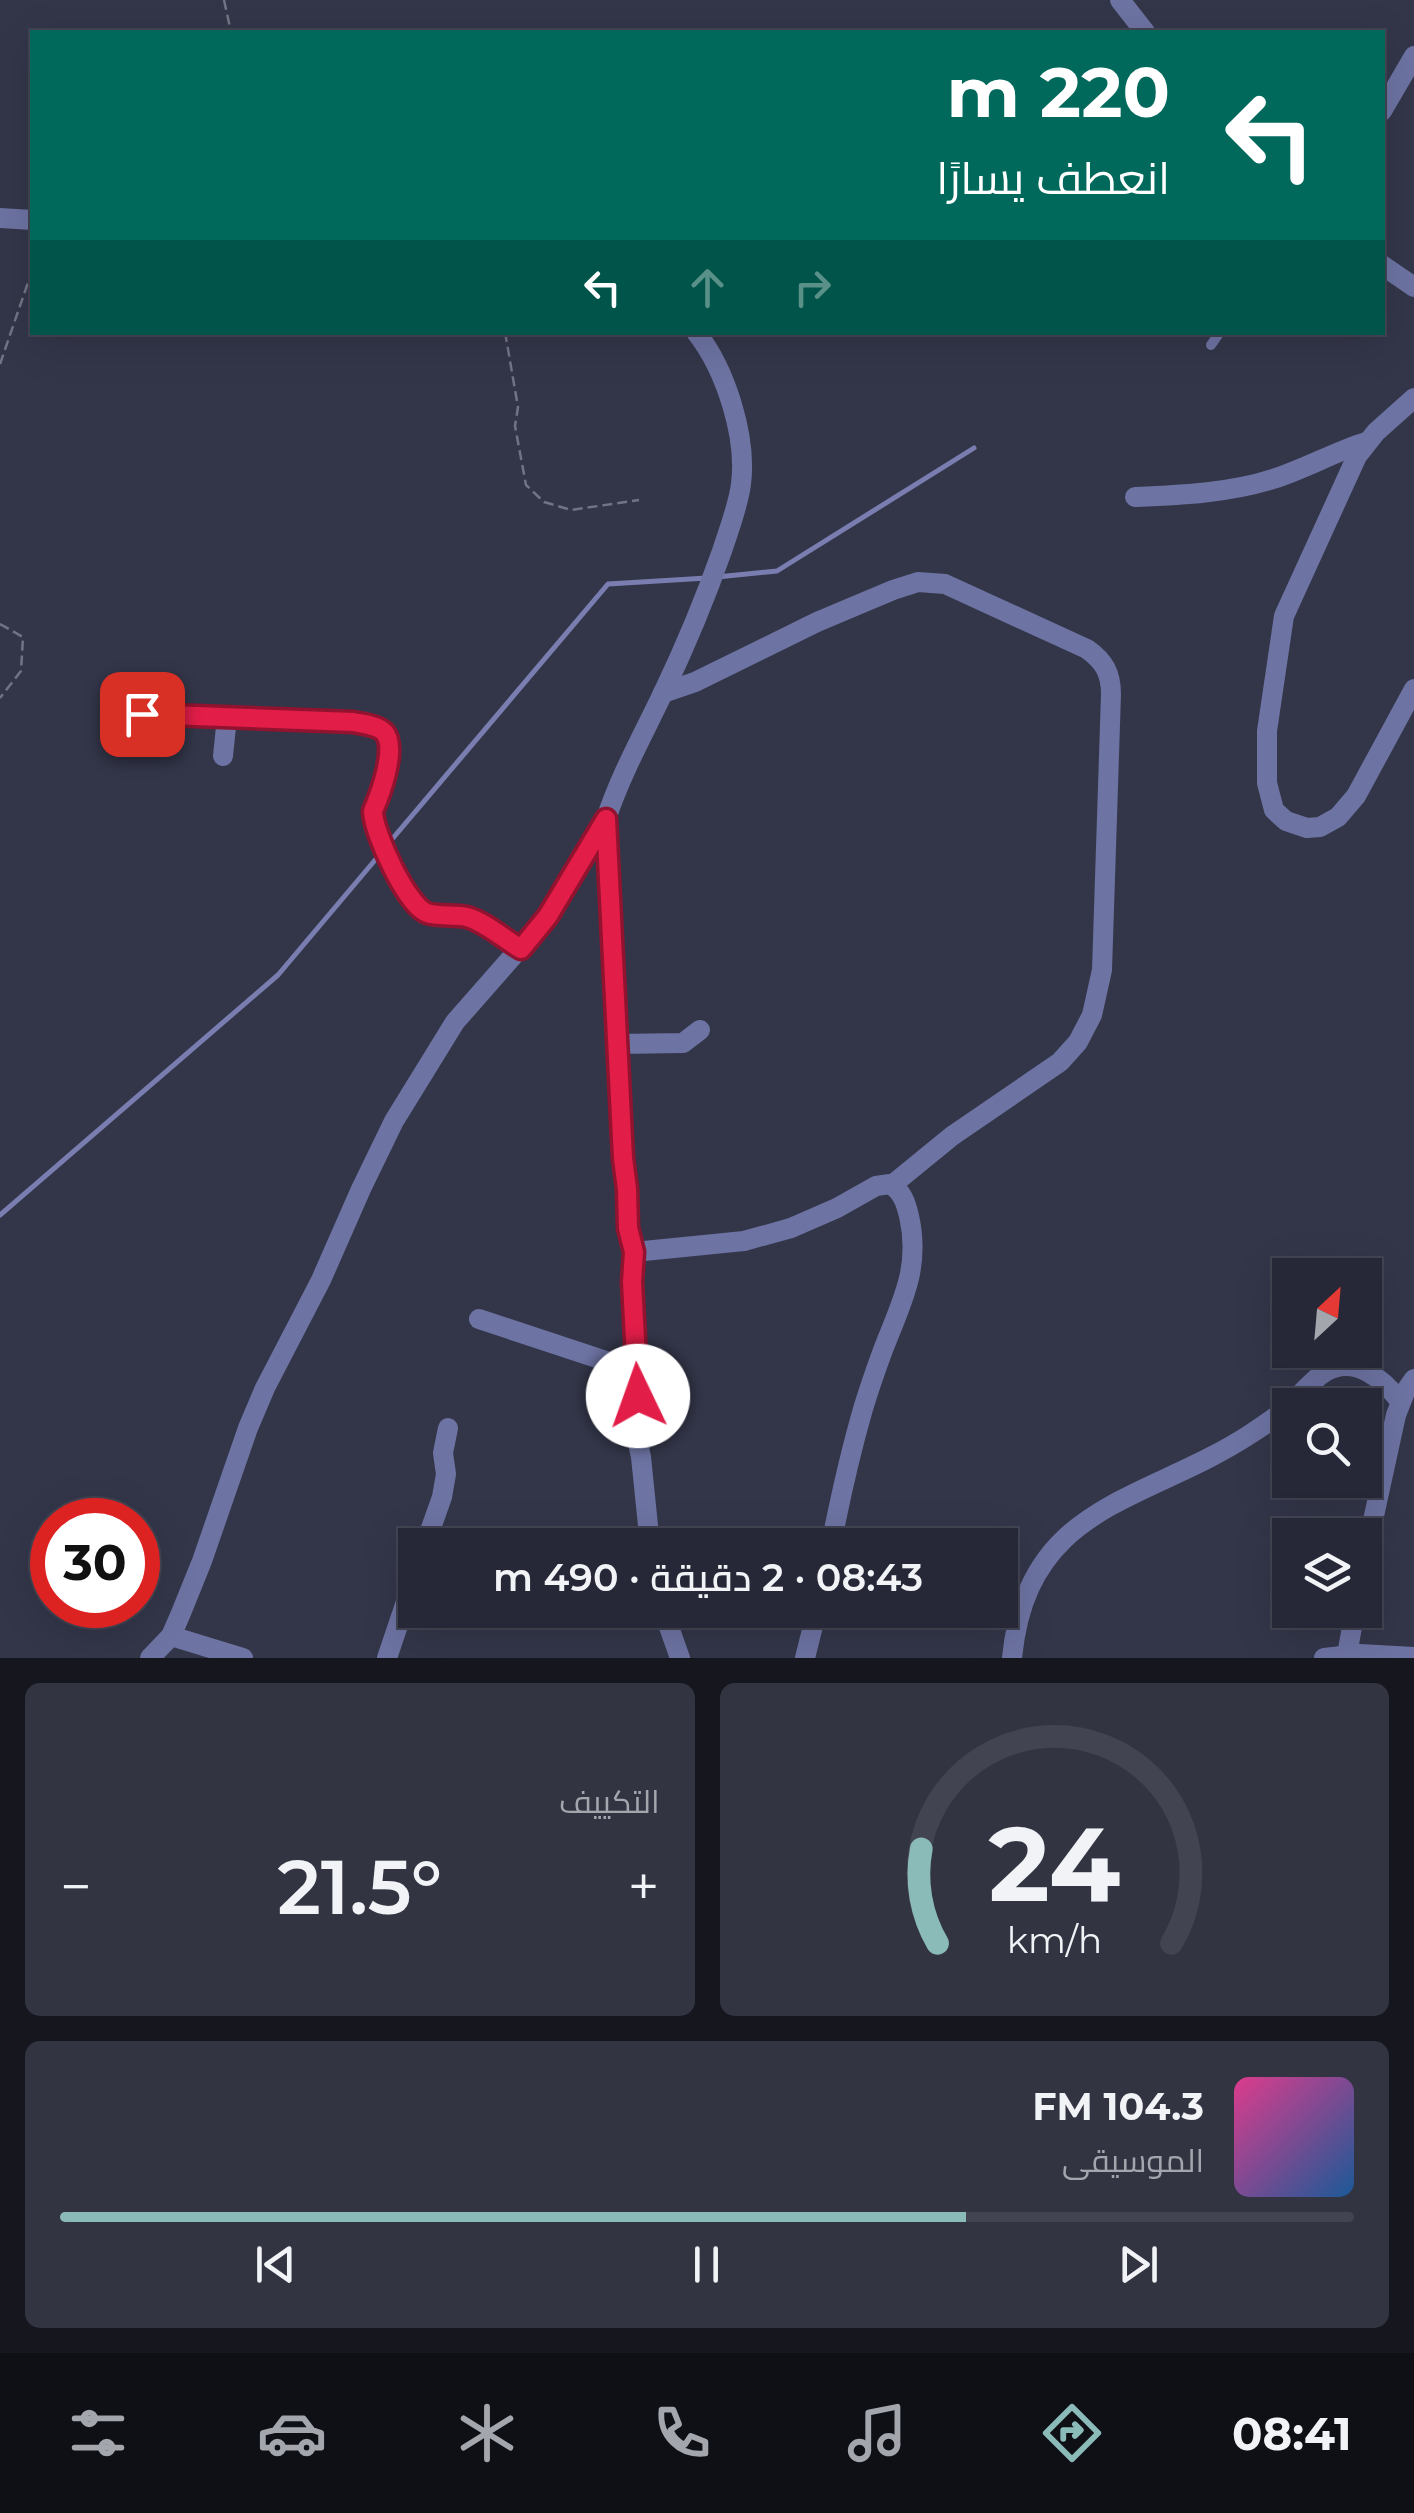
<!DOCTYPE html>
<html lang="ar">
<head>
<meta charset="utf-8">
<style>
  body { margin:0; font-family:Montserrat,Cairo,sans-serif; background:#323442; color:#f1f3f6; direction:rtl; height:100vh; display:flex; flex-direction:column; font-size:38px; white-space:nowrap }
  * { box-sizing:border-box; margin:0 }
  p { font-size:32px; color:#a4a6ad }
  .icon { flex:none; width:55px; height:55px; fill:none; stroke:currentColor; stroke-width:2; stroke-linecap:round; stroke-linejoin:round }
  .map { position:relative; height:1658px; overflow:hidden; direction:ltr }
  .panel { display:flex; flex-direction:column; gap:25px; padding:25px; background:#15161e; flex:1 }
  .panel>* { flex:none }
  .banner { position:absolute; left:30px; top:30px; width:1355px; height:305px; border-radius:0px; box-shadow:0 10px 40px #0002,0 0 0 2px #424452; direction:rtl; background:#00695c; color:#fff; overflow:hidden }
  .needle { width:65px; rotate:26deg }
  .buttons { position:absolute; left:1272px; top:1258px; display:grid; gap:20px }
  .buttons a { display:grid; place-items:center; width:110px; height:110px; border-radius:0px; background:#262837; box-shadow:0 10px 40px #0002,0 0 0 2px #424452; font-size:50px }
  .speed { position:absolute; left:30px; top:1498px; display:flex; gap:20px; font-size:50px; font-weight:700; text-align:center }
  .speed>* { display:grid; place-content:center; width:130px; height:130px; border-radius:50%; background:#262837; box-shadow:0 10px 40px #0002,0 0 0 2px #424452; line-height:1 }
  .speed .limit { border:15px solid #d22; background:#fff; color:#111 }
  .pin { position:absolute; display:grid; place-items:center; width:85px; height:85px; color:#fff; margin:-42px; border-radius:20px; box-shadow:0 5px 15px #0006 }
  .me { position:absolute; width:110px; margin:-55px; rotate:357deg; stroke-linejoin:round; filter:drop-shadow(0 0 8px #0008) }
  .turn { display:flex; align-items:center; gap:35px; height:210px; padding:0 50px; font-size:45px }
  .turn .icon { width:130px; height:130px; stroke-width:2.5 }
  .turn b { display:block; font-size:70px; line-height:85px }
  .lanes { display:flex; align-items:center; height:95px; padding:0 50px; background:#0003; justify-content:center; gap:50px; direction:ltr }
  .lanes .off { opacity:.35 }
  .big { font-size:75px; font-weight:600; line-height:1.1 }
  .panel .widget { flex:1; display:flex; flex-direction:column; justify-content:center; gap:15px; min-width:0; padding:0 35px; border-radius:15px; background:#323442 }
  .panel .dial { align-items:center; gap:0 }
  .dial svg { height:260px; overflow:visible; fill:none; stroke:#424452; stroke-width:7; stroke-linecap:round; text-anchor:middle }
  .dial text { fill:#f1f3f6; stroke:none }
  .song { display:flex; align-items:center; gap:30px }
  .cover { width:120px; height:120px; border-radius:15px; background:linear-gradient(135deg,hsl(330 70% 55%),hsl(210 70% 35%)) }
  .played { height:10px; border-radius:5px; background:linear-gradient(90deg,#8bbbb9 70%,#424452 70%) }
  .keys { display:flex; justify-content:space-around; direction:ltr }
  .heat { display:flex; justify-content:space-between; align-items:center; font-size:55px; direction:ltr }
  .panel .tiles { flex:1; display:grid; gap:25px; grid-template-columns:1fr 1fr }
  .widget:last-child { grid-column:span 2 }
  .trip { position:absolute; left:398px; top:1528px; width:620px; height:100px; border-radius:0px; background:#262837; box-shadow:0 10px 40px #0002,0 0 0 2px #424452; font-weight:600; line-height:100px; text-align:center; direction:rtl }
  .tabs { display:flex; height:160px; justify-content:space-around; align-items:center; background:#0f1016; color:#a4a6ad }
  .tabs .icon { width:70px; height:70px }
  .tabs .selected { color:#8bbbb9 }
  .tabs b { font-size:45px; color:#f1f3f6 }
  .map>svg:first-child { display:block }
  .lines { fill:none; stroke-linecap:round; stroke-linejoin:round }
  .stream { stroke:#7a7daf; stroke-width:5 }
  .path { stroke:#727485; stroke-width:2.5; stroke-dasharray:10 5; stroke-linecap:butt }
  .service { stroke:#6d73a2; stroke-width:10 }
  .minor { stroke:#6d73a2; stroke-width:20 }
  .route-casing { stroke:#92132f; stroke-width:25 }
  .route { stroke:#e11d48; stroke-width:18 }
</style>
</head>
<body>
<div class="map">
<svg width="1414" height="1658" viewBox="0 0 1414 1658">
  <rect width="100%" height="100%" fill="#333649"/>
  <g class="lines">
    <g class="stream">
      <path d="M717 577 777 571 974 448"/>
      <path d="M388 844 608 584 707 578"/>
      <path d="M0 1215 278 975 381 853"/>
    </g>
    <g class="path">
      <path d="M224 0 231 32"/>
      <path d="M505 332 518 407 515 426 526 485 544 502 571 510 639 500"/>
      <path d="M0 364 32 271"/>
      <path d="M0 624 23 637 21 671 0 698"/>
    </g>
    <path class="service" d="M1211 345 1220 332"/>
    <g class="minor">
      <path d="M1120 0 1145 32"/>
      <path d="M1382 111 1414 56"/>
      <path d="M0 218 32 220"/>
      <path d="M1382 265 1414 287"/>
      <path d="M696 332C726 370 747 437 741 484 738 507 729 529 722 551 705 599 685 647 663 693 643 735 621 774 606 819L628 1228 634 1252 744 1241 791 1228 837 1208 876 1186 890 1184C902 1191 906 1203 909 1216 921 1269 901 1303 883 1350 876 1369 869 1389 863 1409 850 1454 840 1499 831 1545"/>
      <path d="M1414 398 1376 432 1357 456 1284 616 1267 731V783L1274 810 1286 821 1307 828 1320 827 1338 817 1356 796 1414 689"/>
      <path d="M1135 497C1181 495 1229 493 1273 479 1305 469 1334 452 1366 442"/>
      <path d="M663 693 695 682 817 622 893 590 918 582 945 584 1087 649C1104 661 1111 673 1111 694L1102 970 1092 1015 1078 1042 1060 1062 952 1136 892 1185"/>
      <path d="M141 714 353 722C362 724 377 725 384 732 398 747 380 795 373 811 373 832 407 906 427 913 439 917 454 914 466 917 485 922 504 939 521 949"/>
      <path d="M223 756 227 717"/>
      <path d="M618 1044 683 1043 700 1030"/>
      <path d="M634 1252 632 1282 638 1396 632 1416 641 1457 650 1545"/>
      <path d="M479 1319 609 1362 632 1416"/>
      <path d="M1290 1405C1301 1394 1312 1380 1325 1372 1354 1354 1383 1379 1400 1401"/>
      <path d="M425 1545 442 1497 446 1474 443 1453 448 1428"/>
      <path d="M1365 1557 1396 1415 1405 1392 1414 1379"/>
      <path d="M663 1610 680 1658"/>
      <path d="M171 1636 243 1658"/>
      <path d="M1347 1655 1355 1610"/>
      <path d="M150 1658 171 1636 181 1613 202 1561 248 1428 265 1388 321 1280 361 1189 394 1121 455 1022 548 916 606 819"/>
      <path d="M387 1658 415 1575"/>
      <path d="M805 1658 817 1610"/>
      <path d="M1012 1658C1027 1502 1146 1503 1252 1433 1265 1424 1279 1416 1290 1405"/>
      <path d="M1324 1658 1360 1654 1414 1657"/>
    </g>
  </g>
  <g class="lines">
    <defs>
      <path id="route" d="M142 714 353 722C362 724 377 725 384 732 398 747 380 795 373 811 373 832 407 906 427 913 439 917 454 914 467 917 485 922 504 939 521 949L548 916 606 819 623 1158 627 1189 628 1228 634 1252 632 1282 638 1396"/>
    </defs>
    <use href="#route" class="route-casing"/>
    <use href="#route" class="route"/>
  </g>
</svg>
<div class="buttons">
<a><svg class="needle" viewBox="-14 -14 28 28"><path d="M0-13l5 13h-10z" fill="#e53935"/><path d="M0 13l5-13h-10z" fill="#a4a6ad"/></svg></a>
<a><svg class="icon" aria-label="search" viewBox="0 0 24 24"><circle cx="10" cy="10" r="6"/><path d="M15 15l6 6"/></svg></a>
<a><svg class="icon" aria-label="layers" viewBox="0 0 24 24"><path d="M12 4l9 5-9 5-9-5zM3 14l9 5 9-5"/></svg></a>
</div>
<div class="speed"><div class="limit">30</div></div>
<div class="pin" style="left:142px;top:714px;background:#d93025"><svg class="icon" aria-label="arrive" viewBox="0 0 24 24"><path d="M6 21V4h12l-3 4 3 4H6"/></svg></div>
<svg class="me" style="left:638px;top:1396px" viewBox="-20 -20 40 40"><circle r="19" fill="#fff"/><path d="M0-13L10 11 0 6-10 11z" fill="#e11d48"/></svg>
<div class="trip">08:43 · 2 دقيقة · 490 m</div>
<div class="banner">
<div class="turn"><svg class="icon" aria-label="left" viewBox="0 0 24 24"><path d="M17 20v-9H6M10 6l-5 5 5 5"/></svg><div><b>220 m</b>انعطف يسارًا</div></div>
<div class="lanes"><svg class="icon" aria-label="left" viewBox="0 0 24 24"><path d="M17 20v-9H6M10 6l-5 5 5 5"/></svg><svg class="icon off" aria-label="ahead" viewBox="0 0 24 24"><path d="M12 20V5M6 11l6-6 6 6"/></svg><svg class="icon off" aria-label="right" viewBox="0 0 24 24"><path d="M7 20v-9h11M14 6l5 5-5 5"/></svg></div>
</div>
</div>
<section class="panel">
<div class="tiles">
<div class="widget dial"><svg viewBox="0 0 100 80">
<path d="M14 69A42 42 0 1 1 86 69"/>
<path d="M14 69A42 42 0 0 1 9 40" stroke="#8bbbb9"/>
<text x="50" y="56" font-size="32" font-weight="700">24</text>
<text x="50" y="72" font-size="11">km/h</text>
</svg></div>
<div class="widget"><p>التكييف</p>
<div class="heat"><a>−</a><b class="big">21.5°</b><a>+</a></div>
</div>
<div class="widget">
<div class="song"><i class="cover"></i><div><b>104.3 FM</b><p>الموسيقى</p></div></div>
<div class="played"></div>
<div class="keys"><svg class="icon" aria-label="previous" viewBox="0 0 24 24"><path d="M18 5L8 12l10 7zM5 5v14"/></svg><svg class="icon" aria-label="pause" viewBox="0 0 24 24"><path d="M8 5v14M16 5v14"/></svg><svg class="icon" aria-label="next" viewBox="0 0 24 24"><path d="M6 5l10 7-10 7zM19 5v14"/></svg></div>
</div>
</div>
</section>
<nav class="tabs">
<b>08:41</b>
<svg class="icon selected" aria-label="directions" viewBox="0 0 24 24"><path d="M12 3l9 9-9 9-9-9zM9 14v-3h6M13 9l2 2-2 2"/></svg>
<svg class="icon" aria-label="music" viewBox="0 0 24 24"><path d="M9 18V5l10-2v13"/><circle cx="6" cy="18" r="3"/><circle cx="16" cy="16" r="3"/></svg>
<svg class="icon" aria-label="phone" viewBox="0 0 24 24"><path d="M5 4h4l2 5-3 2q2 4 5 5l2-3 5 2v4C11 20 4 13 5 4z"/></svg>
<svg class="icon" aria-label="climate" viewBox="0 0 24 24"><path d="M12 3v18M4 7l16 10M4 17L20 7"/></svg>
<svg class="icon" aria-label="car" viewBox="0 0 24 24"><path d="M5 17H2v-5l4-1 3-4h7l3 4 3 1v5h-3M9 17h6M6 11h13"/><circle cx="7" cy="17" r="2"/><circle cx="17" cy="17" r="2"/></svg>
<svg class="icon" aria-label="filters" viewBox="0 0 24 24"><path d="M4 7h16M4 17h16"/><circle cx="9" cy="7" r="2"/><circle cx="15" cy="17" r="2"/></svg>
</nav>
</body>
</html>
